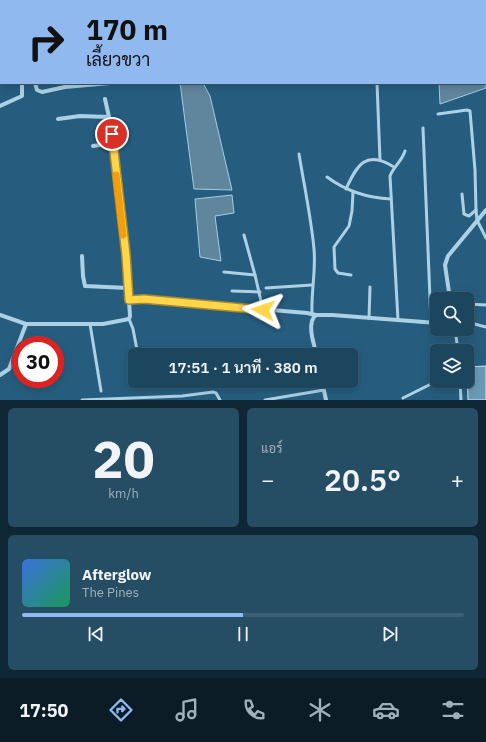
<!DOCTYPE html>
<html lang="th">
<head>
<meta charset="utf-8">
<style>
  body { margin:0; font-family:"IBM Plex Sans",Sarabun,sans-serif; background:#254d64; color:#f1f3f6; height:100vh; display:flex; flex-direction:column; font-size:15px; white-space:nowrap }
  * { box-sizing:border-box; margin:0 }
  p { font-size:13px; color:#a0b1bc }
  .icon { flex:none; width:22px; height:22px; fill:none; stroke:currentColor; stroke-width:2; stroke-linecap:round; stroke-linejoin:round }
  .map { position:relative; height:400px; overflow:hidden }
  .side { display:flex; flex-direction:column; gap:8px; padding:8px; background:#0f2634; flex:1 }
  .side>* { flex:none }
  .hud { position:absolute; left:0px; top:0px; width:486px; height:84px; box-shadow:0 2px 10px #0003,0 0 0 1px #3a5e73; background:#90b9f0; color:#111; overflow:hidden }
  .controls { position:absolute; left:430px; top:292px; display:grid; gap:8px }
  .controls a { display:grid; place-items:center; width:44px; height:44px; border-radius:6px; background:#1c465e; box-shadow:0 2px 10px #0003,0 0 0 1px #3a5e73; font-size:20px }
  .speed { position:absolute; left:12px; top:336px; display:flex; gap:8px; font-size:20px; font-weight:700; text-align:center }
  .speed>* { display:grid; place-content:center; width:52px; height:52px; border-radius:50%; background:#1c465e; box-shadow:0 2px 10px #0003,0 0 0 1px #3a5e73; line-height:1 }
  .speed .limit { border:6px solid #d22; background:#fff; color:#111 }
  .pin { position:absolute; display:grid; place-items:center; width:34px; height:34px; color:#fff; margin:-17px; border:2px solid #fff; border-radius:50%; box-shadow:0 1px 4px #0007 }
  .me { position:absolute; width:44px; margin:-22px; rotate:275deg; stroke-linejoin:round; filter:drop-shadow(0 0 3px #0008) }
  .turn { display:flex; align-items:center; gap:14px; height:84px; padding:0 20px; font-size:18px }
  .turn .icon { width:52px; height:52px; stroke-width:2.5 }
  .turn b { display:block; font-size:28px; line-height:34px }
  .big { font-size:30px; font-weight:600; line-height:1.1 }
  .side .tile { flex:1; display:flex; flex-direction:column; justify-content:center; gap:6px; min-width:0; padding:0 14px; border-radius:6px; background:#254d64 }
  .side .dial { align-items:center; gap:0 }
  .dial b { font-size:52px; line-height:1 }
  .song { display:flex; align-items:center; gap:12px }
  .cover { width:48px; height:48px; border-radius:6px; background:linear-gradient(135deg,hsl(220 70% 55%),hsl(150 70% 35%)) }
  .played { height:4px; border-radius:2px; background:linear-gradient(90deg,#90b9f0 50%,#3a5e73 50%) }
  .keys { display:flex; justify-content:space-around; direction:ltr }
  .heat { display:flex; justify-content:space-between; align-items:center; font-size:22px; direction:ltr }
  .side .tiles { flex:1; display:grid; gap:8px; grid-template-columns:1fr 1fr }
  .tile:last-child { grid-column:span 2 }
  .trip { position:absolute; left:128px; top:348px; width:230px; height:40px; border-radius:6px; background:#1c465e; box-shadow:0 2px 10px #0003,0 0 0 1px #3a5e73; font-weight:600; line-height:40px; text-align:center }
  .tab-bar { display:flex; height:64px; justify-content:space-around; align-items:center; background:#0b1c26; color:#a0b1bc }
  .tab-bar .icon { width:28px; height:28px }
  .tab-bar .active { color:#90b9f0 }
  .tab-bar b { font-size:18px; color:#f1f3f6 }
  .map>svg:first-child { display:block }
  .water { fill:#60869e; stroke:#a0cee6 }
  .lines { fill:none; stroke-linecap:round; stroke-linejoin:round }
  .canal { stroke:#60869e; stroke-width:5.5 }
  .building { fill:#6a9ab5; stroke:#cfe7f4 }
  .service { stroke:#acd1e5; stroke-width:3 }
  .minor { stroke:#acd1e5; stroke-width:4 }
  .route-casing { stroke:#a68a30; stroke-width:10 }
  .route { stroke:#ffd54a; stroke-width:7 }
  .slow { stroke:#f59e0b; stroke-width:7 }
</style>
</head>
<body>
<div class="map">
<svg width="486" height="400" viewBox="0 0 486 400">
  <rect width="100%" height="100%" fill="#265d7e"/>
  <g class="water">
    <path d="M433 0H486V88L440 104 439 83H485V1Z"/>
    <path d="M180 83H203L210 96 232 190 194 189Z"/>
    <path d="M232 195 234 213 215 216 221 261 200 257 195 199Z"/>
  </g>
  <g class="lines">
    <g class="canal">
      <path d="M244 1 249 0"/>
      <path d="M0 49H1"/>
    </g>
  </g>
  <path class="building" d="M486 366V400H468L467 367Z"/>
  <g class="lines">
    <g class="service">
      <path d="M199 0V1"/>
      <path d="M375 0 376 1"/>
      <path d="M0 15H1"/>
      <path d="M377 83 380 160"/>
      <path d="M438 114 467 110 470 111 475 170 476 210 477 220 486 238"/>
      <path d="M423 128 431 323"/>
      <path d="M299 154C304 185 311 217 314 249 316 271 311 292 312 314"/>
      <path d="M327 177C346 191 367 198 391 199"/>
      <path d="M346 189C357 165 366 149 394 167"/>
      <path d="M462 194 464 214 469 216 476 210"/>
      <path d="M244 235 255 275 263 310"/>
      <path d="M224 272 255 275"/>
      <path d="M351 275 338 273 335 269 334 247 349 226 352 211 353 192"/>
      <path d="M266 288 312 285"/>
      <path d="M232 291 260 292"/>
      <path d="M467 304 486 305"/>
      <path d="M369 318 370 287"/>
      <path d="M129 319 133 329 138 355"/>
      <path d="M398 320 390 176C394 166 402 161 405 151"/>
      <path d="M467 322 486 327"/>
      <path d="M90 324 101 391"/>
      <path d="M455 329 458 351"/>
      <path d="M460 381 461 400"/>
      <path d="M403 398 437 381"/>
      <path d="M82 400 182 396 213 392 216 393 220 400"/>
      <path d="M265 400 324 390"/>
    </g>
    <g class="minor">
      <path d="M232 0 233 1"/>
      <path d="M265 1 270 0"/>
      <path d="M0 53H1"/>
      <path d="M0 65H1"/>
      <path d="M35 83 37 90 42 92 65 87 110 83"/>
      <path d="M0 106 22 96V83"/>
      <path d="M58 119 80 116 109 117"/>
      <path d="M93 146 113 143"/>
      <path d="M82 256 83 276 85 286 128 288"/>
      <path d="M450 299 445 265 448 256 486 210"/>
      <path d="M129 300 144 299 307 313 316 315H332L437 323"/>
      <path d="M0 315 26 324H103L129 319 130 316 126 255 111 126 105 99"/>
      <path d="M316 315C306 322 314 345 317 355"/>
      <path d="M0 375 9 369 26 324"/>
      <path d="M322 381 326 400"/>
    </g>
  </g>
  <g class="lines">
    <defs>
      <path id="route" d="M112 134 126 255 129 300 144 299 263 310"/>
    </defs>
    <use href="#route" class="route-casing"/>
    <use href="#route" class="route"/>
    <path class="slow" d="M116 175 123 235"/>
  </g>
</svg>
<div class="controls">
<a><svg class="icon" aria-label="search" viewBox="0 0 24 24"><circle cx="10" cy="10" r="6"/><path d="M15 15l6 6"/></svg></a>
<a><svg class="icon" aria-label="layers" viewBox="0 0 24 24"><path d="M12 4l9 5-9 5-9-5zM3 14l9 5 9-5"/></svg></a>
</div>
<div class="speed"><div class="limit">30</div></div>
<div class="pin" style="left:112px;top:134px;background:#d93025"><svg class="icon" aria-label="arrive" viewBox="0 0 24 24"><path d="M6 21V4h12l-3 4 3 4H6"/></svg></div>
<svg class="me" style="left:263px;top:310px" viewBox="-20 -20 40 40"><path d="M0-17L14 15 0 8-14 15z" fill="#ffd54a" stroke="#fff" stroke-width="4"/></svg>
<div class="trip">17:51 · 1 นาที · 380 m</div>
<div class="hud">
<div class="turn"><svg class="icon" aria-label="right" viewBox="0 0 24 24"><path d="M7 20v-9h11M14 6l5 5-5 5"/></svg><div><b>170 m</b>เลี้ยวขวา</div></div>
</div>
</div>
<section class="side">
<div class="tiles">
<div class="tile dial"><b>20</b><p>km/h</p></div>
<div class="tile"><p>แอร์</p>
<div class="heat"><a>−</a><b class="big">20.5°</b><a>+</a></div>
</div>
<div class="tile">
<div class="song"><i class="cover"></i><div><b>Afterglow</b><p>The Pines</p></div></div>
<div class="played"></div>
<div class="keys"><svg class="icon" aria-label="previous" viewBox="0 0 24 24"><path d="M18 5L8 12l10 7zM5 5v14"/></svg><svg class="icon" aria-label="pause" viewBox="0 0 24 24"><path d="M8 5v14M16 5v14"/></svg><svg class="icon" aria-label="next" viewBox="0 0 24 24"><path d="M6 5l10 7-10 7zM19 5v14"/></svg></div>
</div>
</div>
</section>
<nav class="tab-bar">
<b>17:50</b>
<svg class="icon active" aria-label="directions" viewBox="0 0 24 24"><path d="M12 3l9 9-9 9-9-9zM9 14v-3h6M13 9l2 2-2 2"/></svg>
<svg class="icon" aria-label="music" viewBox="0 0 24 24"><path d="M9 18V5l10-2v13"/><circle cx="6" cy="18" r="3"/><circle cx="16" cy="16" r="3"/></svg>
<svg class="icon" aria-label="phone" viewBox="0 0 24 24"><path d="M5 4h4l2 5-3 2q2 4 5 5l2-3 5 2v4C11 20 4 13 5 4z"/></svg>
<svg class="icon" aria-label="climate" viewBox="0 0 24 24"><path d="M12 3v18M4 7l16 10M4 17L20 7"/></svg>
<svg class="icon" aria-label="car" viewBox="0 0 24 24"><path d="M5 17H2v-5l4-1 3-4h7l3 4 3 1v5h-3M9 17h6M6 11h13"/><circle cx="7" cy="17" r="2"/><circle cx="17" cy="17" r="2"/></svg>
<svg class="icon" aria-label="filters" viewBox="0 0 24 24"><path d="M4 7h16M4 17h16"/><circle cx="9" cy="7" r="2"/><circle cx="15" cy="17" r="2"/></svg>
</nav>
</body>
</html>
